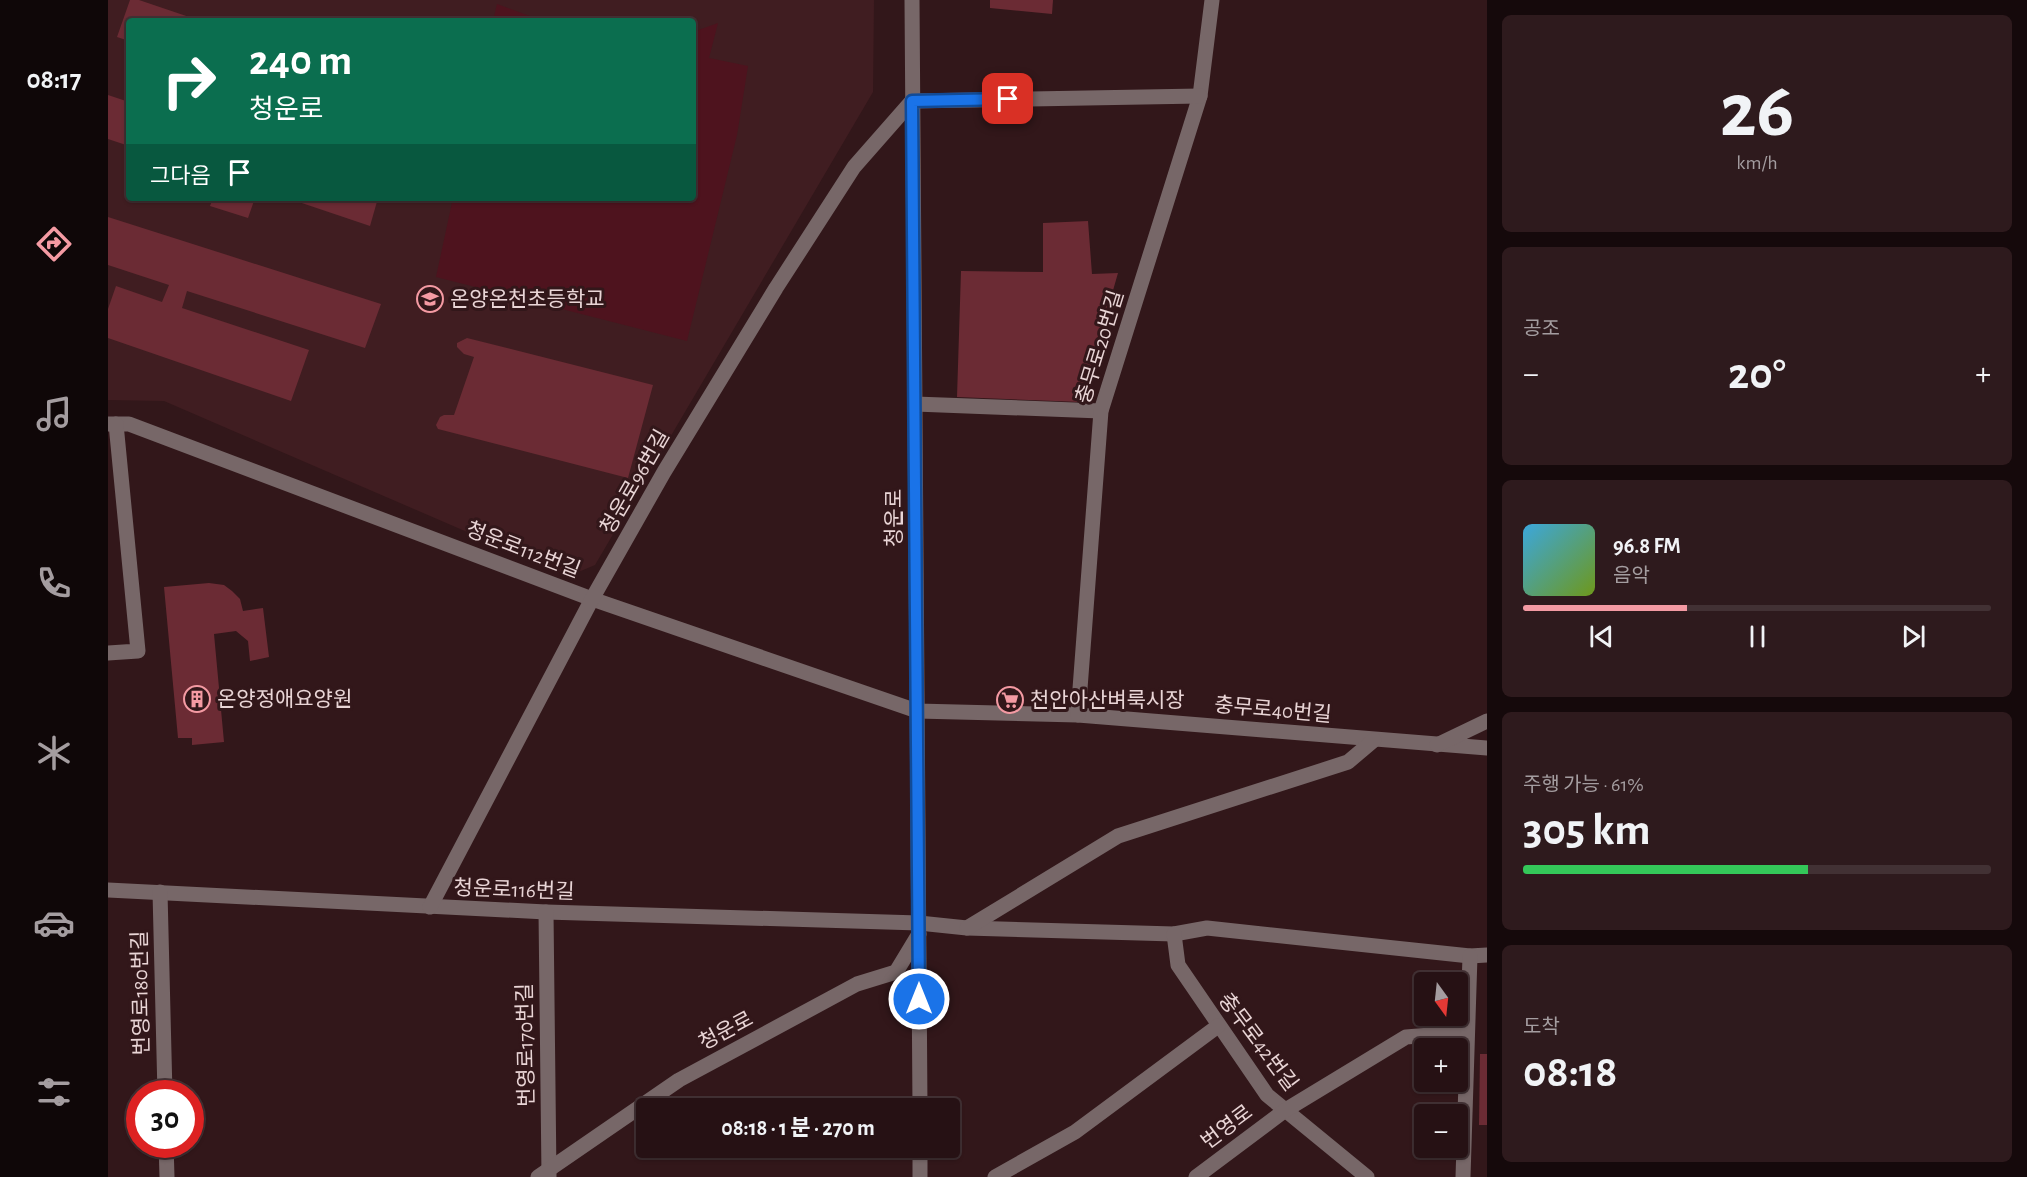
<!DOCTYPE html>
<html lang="ko">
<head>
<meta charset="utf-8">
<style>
  body { margin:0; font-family:"Alegreya Sans","Noto Sans KR",sans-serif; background:#2e1a1d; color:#f1f3f6; height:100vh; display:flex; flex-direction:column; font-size:22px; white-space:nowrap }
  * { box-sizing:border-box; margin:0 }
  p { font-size:20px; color:#a49da0 }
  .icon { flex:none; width:33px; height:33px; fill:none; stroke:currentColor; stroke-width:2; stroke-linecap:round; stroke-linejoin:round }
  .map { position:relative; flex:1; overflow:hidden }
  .side { display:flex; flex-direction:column; gap:15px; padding:15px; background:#15090b; width:540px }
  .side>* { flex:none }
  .banner { position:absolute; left:18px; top:18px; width:570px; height:183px; border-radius:6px; box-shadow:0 2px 4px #0004,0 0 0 2px #423134; background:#0b6e4f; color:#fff; overflow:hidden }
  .needle { width:39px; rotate:165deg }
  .fabs { position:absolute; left:1306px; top:972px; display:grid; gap:12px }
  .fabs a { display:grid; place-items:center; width:54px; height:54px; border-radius:6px; background:#261114; box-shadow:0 2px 4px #0004,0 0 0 2px #423134; font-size:30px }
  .speed { position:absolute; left:18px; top:1080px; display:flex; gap:12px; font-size:30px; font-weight:700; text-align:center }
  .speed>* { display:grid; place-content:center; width:78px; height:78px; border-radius:50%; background:#261114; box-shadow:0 2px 4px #0004,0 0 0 2px #423134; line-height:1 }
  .speed .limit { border:9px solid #d22; background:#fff; color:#111 }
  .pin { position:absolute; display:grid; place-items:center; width:51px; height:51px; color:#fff; margin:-26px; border-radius:12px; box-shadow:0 3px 9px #0006 }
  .me { position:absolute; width:66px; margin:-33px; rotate:0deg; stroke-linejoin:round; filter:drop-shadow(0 0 4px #0008) }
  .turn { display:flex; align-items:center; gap:21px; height:126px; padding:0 24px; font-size:27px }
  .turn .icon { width:78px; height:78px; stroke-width:2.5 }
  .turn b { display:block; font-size:42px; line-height:51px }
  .then { display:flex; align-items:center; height:57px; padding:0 24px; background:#0003; gap:12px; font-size:22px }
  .big { font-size:45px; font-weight:700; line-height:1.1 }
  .side .card { flex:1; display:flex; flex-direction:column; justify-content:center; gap:9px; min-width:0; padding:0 21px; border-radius:9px; background:#2e1a1d }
  .side .dial { align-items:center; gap:0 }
  .dial b { font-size:78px; line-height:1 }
  .song { display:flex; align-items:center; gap:18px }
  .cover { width:72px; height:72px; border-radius:9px; background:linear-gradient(135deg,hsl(200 70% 55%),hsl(80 70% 35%)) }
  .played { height:6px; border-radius:3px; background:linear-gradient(90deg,#f49aa3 35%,#423134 35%) }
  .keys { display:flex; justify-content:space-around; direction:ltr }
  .heat { display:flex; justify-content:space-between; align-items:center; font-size:33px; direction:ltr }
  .charge { height:9px; border-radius:4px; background:linear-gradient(90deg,#34c759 61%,#423134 0) }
  .trip { position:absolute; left:528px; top:1098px; width:324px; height:60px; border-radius:6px; background:#261114; box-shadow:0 2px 4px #0004,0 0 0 2px #423134; font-weight:700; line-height:60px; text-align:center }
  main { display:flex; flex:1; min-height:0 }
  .dock { display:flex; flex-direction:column; width:108px; justify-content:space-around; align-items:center; background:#0f0708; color:#a49da0 }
  .dock .icon { width:42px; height:42px }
  .dock .selected { color:#f49aa3 }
  .dock b { font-size:27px; color:#f1f3f6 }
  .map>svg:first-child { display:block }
  .built { fill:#401d21; fill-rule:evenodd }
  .green { fill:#4e131e }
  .building { fill:#6b2b34 }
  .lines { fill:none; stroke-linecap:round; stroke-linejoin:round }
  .minor { stroke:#776768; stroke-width:15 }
  .route-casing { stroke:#114b97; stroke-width:15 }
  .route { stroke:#1a73e8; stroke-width:10 }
  .labels { text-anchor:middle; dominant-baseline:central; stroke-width:6; stroke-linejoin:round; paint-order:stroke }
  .poi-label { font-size:21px; fill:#e9d5d6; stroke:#32171a; text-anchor:start }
  .street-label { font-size:21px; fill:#e9d5d6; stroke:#32171a }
</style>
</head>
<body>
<main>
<nav class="dock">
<b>08:17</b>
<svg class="icon selected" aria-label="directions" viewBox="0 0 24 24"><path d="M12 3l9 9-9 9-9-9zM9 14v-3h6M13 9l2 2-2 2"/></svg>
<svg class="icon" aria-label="music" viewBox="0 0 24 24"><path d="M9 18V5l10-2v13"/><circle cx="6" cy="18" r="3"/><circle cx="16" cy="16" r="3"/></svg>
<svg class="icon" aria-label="phone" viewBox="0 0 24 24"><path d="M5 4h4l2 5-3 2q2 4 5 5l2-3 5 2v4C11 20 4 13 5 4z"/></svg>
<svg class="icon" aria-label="climate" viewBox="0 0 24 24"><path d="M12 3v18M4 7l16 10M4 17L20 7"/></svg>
<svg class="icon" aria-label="car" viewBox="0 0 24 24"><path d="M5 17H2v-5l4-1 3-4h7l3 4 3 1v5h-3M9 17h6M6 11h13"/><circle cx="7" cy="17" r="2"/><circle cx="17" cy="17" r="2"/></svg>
<svg class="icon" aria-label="filters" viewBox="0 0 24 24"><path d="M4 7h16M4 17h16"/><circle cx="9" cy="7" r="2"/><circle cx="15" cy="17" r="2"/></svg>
</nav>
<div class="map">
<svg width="1379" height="1177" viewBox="0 0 1379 1177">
  <rect width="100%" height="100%" fill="#32171a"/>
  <path class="built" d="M0 0H766L765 92 487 565 461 576 56 401 0 400ZM21 21H585V198H21Z"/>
  <g class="green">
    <path d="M389 4 435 21H385Z"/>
    <path d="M610 23 601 58 640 66 629 135 579 341 328 277 345 198H585V32Z"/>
  </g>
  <g class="building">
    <path d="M22 0H31L93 21H21V41L9 37Z"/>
    <path d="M882 0H945L944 14 882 8Z"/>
    <path d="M0 95 21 102V146L0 139Z"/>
    <path d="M105 198H147L140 218 102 206Z"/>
    <path d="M179 198H270L262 226Z"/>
    <path d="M0 217 273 304 257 348 79 291 74 308 201 350 183 401 0 338V309L8 286 54 302 61 285 0 265Z"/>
    <path d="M980 221 984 274 1010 273 973 402 849 397 853 271 935 272V223Z"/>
    <path d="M359 338 545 385 520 478 330 429 328 425 332 417 336 415H346L366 357 356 354 349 347V343Z"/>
    <path d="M101 583 116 585 124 591 132 599 135 611 155 608 161 657 142 661 140 641 128 631 106 634 116 742 84 745V738H70L56 587Z"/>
    <path d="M1372 1054H1379V1125H1371Z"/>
  </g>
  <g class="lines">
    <g class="minor">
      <path d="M804 0 812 1108"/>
      <path d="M807 404 993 411"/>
      <path d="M0 424H21L484 599 809 711 970 715 1379 748"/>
      <path d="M0 653 30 651 8 424"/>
      <path d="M970 715 993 411 1092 96 1104 0"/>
      <path d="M1329 745 1379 721"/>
      <path d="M0 890 438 912 811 923 859 928 1066 934 1099 928 1362 956 1379 955"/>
      <path d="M52 892 57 1094"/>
      <path d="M322 907 484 599 556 472 668 288 746 167 804 101 1092 96"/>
      <path d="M438 912 441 1176"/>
      <path d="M859 928 1010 836 1240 762 1266 740"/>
      <path d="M1066 934 1070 965 1159 1095 1259 1177"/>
      <path d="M58 1144 59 1177"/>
      <path d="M812 1148V1177"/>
      <path d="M430 1177 571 1080 749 984 788 972 811 934"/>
      <path d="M887 1177 967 1132 1110 1026"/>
      <path d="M1088 1177 1176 1111 1298 1037 1358 1032"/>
      <path d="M1355 1177 1362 956"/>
    </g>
  </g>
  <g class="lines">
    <defs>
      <path id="route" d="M811 999 804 101 900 99"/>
    </defs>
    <use href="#route" class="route-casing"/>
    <use href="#route" class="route"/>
  </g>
  <defs>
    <symbol id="school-ring" viewBox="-11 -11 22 22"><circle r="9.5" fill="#32171a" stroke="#f49aa3" stroke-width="1.5"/><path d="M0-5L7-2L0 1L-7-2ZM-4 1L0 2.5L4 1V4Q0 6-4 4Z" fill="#f49aa3"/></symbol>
    <symbol id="building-ring" viewBox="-11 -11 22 22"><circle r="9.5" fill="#32171a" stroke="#f49aa3" stroke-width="1.5"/><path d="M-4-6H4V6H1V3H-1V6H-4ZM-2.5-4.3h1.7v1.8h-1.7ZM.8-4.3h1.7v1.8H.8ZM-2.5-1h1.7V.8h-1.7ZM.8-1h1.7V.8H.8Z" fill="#f49aa3"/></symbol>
    <symbol id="supermarket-ring" viewBox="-11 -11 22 22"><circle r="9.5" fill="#32171a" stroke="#f49aa3" stroke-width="1.5"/><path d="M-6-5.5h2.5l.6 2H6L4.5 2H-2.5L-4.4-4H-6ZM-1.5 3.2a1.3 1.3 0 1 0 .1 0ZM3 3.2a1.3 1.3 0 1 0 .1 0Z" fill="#f49aa3"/></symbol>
  </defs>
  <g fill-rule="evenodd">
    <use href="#school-ring" x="307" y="284" width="30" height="30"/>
    <use href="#building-ring" x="74" y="684" width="30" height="30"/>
    <use href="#supermarket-ring" x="887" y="685" width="30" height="30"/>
  </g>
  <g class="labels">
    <g class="poi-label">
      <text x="342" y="299">온양온천초등학교</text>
      <text x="109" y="699">온양정애요양원</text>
      <text x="922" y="700">천안아산벼룩시장</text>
    </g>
    <g class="street-label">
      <text transform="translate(992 347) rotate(-73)">충무로20번길</text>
      <text transform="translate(527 482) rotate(-60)">청운로96번길</text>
      <text transform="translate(786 518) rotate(-90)">청운로</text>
      <text transform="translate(415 550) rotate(21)">청운로112번길</text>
      <text transform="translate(1165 710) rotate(5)">충무로40번길</text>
      <text transform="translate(406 890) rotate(2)">청운로116번길</text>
      <text transform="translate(33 993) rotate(-91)">번영로180번길</text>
      <text transform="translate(618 1031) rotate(-28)">청운로</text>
      <text transform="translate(1150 1042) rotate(53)">충무로42번길</text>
      <text transform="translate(418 1045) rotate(-91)">번영로170번길</text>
      <text transform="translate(1119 1127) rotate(-37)">번영로</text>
    </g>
  </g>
</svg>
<div class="fabs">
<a><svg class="needle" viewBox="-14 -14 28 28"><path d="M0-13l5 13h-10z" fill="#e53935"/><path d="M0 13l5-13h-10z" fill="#a49da0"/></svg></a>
<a>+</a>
<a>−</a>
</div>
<div class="speed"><div class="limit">30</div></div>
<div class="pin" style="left:900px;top:99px;background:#d93025"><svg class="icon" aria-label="arrive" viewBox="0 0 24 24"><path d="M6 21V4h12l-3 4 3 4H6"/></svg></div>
<svg class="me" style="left:811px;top:999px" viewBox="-20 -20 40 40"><circle r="17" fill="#1a73e8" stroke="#fff" stroke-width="3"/><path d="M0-11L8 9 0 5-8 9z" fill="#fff"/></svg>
<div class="trip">08:18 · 1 분 · 270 m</div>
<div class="banner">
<div class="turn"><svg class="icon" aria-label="right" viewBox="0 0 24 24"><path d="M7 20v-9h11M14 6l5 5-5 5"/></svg><div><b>240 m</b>청운로</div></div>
<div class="then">그다음<svg class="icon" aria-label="arrive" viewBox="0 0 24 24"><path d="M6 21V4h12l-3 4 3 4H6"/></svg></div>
</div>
</div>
<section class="side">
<div class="card dial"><b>26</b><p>km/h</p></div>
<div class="card"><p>공조</p>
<div class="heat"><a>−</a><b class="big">20°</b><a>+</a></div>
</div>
<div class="card">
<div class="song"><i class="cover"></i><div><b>96.8 FM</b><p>음악</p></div></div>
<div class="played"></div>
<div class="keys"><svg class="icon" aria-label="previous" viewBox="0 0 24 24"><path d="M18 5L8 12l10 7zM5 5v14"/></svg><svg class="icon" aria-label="pause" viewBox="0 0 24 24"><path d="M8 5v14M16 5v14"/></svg><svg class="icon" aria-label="next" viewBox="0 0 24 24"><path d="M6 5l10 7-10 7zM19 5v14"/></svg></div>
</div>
<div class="card"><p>주행 가능 · 61%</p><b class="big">305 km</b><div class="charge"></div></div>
<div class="card"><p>도착</p><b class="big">08:18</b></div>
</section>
</main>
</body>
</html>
